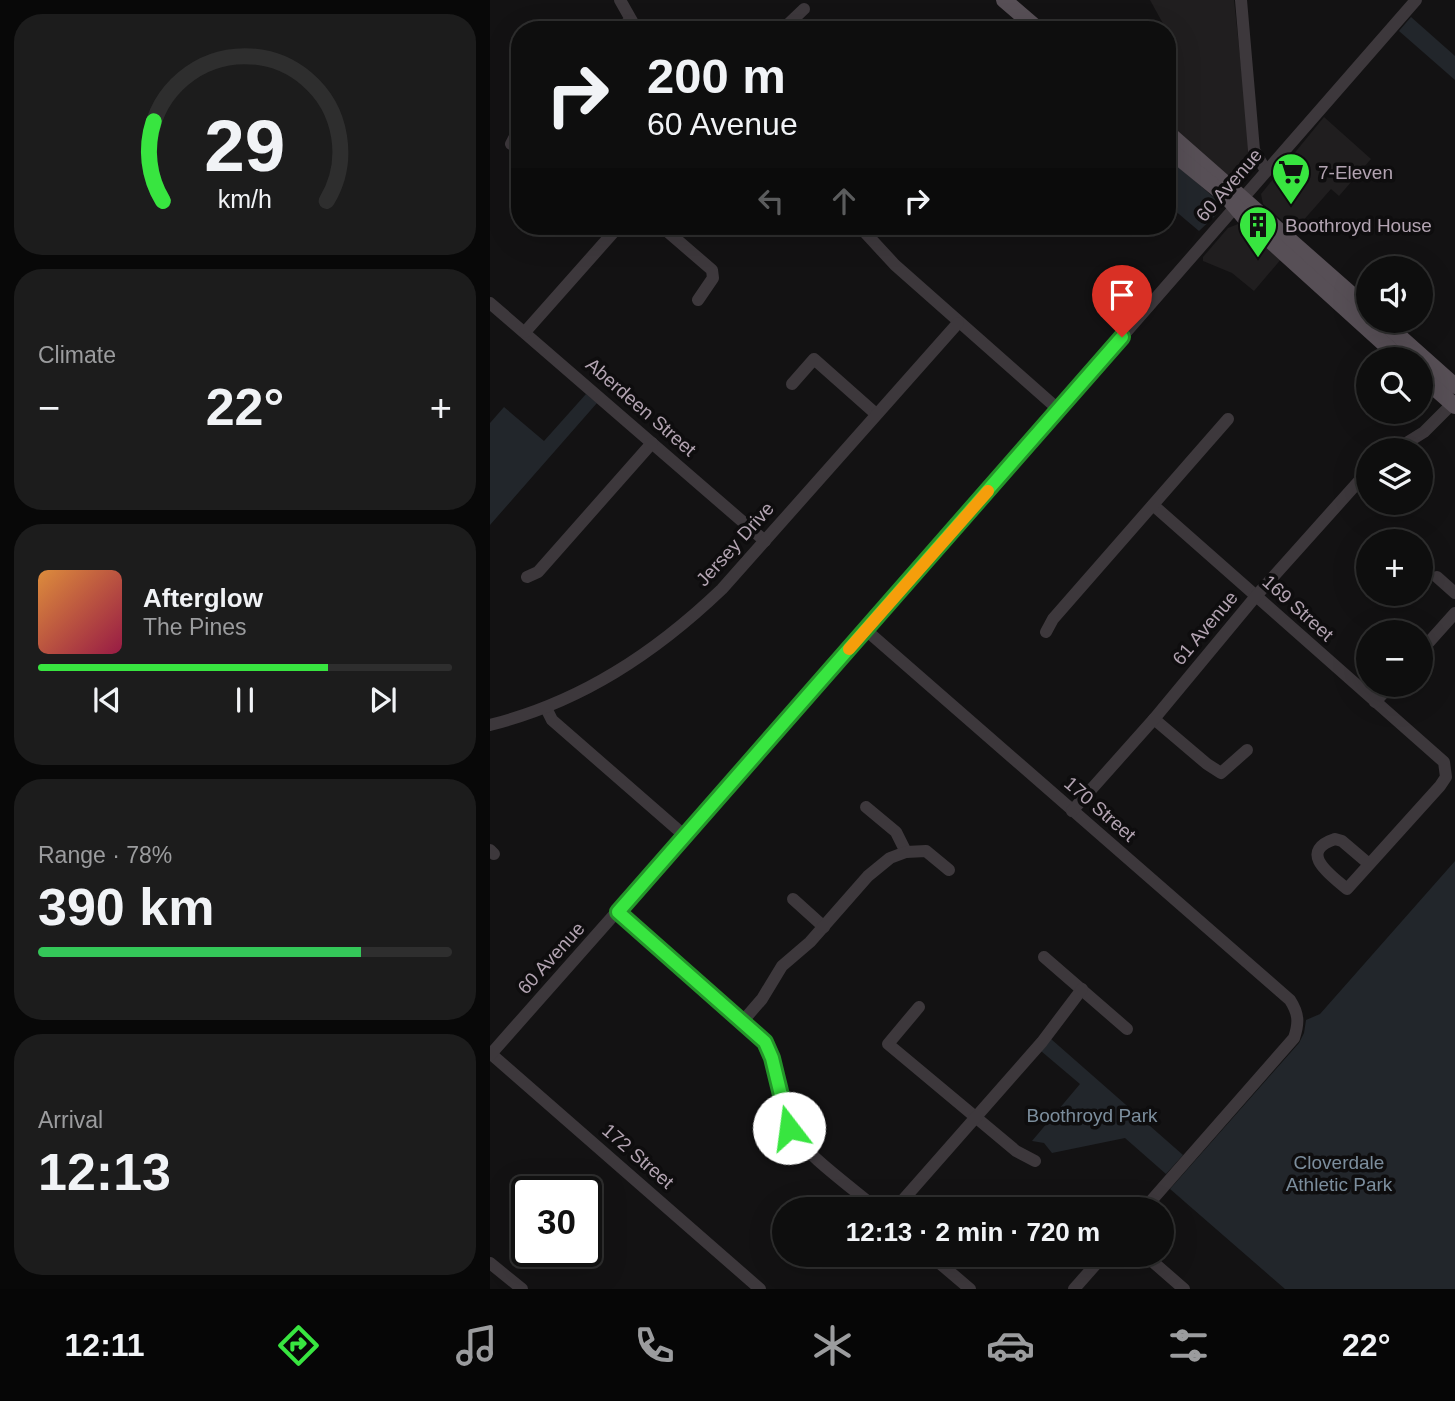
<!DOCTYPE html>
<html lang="en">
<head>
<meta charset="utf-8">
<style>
  body { margin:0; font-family:Helvetica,sans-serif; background:#1c1c1c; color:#f1f3f6; height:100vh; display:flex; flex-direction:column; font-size:26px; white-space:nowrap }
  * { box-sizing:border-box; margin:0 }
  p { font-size:23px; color:#9b9c9e }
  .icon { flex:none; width:38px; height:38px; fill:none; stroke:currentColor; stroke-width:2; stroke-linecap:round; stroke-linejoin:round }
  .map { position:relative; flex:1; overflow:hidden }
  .details { display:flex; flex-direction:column; gap:14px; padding:14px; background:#080808; width:490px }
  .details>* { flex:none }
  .hud { position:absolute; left:21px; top:21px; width:665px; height:214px; border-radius:28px; box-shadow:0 7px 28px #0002,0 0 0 2px #2e2e2e; background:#0e0e0e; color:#f1f3f6; overflow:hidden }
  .fabs { position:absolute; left:866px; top:256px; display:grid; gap:14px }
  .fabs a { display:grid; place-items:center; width:77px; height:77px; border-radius:50%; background:#0e0e0e; box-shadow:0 7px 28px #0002,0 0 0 2px #2e2e2e; font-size:35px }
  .speed { position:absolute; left:21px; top:1176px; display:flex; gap:14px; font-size:35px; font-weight:700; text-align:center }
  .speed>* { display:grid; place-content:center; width:91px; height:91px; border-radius:50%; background:#0e0e0e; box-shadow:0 7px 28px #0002,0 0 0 2px #2e2e2e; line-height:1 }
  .speed .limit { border:4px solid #111; border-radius:10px; background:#fff; color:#111 }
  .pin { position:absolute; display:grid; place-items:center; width:60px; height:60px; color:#fff; margin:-72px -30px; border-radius:50% 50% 50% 0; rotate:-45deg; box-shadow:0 0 7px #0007 }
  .pin .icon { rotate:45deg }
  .me { position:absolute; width:77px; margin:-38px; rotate:345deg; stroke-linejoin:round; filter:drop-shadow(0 0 5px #0008) }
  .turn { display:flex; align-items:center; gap:24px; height:147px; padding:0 21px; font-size:32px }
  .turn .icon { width:91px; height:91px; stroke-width:2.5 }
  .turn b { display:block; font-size:49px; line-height:60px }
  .lanes { display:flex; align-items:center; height:66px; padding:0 21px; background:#0003; justify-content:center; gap:35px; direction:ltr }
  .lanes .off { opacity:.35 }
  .big { font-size:52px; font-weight:700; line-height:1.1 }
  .details .widget { flex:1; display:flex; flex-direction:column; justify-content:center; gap:10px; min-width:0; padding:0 24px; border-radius:28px; background:#1c1c1c }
  .details .dial { align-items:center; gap:0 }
  .dial svg { height:182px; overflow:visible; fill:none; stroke:#2e2e2e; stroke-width:7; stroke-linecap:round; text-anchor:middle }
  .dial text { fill:#f1f3f6; stroke:none }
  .song { display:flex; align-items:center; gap:21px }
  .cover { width:84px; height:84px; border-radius:10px; background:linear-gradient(135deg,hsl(30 70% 55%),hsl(340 70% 35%)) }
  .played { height:7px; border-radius:4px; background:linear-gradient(90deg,#38e540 70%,#2e2e2e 70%) }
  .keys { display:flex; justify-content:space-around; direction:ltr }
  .heat { display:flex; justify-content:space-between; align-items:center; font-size:38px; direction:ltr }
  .charge { height:10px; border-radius:5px; background:linear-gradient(90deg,#34c759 78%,#2e2e2e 0) }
  .trip { position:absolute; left:282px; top:1197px; width:402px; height:70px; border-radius:35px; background:#0e0e0e; box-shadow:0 7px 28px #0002,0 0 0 2px #2e2e2e; font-weight:700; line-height:70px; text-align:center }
  .menu { display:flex; height:112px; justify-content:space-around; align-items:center; background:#060606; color:#9b9c9e }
  .menu .icon { width:49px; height:49px }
  .menu .on { color:#38e540 }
  .menu b { font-size:32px; color:#f1f3f6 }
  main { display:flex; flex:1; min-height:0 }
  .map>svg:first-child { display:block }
  .built { fill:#201e1f }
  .green { fill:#22262b }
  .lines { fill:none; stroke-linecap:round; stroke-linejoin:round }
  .minor { stroke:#3d383c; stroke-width:12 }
  .major { stroke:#574f56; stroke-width:16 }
  .route-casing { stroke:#24952a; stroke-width:18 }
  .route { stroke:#38e540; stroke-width:12 }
  .slow { stroke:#f59e0b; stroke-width:12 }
  .labels { text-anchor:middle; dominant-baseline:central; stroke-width:7; stroke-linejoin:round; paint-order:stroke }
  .poi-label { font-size:19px; fill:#b3a4b2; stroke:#0e0d0e; text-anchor:start }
  .street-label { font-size:19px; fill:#b3a4b2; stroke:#0e0d0e }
  .park-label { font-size:19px; fill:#7c8e9d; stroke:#0e0d0e }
</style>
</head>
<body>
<main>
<section class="details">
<div class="widget dial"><svg viewBox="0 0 100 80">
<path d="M14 69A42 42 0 1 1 86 69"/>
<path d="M14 69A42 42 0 0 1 10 34" stroke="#38e540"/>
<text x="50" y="56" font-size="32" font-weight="700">29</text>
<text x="50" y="72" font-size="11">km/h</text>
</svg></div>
<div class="widget"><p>Climate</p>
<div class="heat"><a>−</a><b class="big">22°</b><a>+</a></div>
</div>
<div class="widget">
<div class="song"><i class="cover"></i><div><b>Afterglow</b><p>The Pines</p></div></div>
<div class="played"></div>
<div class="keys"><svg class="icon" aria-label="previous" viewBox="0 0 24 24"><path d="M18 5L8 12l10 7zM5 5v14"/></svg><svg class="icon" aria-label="pause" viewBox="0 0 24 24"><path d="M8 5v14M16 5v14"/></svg><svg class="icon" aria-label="next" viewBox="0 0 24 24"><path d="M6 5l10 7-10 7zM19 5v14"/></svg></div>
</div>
<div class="widget"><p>Range · 78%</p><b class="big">390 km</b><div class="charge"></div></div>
<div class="widget"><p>Arrival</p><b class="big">12:13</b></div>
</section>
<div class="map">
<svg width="965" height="1289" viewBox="0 0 965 1289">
  <rect width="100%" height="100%" fill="#131213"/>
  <g class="built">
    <path d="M660 0H744L760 149 768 165 755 180 749 181 740 178 677 124V40L681 38Z"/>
    <path d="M834 117 881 159 849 196 841 189 804 231 773 204 771 194Z"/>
    <path d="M748 224 753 225 792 258 764 291 742 273 713 261V257L738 228Z"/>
  </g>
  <g class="green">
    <path d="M921 17 965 56V80L909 31Z"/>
    <path d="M680 159 729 202 727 214 709 231 677 204V161Z"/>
    <path d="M96 394 107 403 0 525V423L14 407 54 441Z"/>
    <path d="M965 861V1289H795L680 1189 809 1043 814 1033 816 1020 830 1014Z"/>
    <path d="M561 1039 693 1155 676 1174 635 1138 562 1153 554 1143 542 1141 590 1084 551 1051Z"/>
  </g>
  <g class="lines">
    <g class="minor">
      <path d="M130 0 147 30"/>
      <path d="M751 0 764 150 776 171"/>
      <path d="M127 30 140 21"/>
      <path d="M292 30 314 9"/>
      <path d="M21 144 30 127"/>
      <path d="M171 226 222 270 223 278 208 300"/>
      <path d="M369 226 405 265 569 410"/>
      <path d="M558 226H562"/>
      <path d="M0 303 275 541"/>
      <path d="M35 332 129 226"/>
      <path d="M302 384 324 359 386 414"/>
      <path d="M905 450 934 432 962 404"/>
      <path d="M663 505 954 762 956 777 950 786 857 889C842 876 806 852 845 839L852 841 879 864"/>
      <path d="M37 577 48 572 162 443"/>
      <path d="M947 577 965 593"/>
      <path d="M376 630 800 1000C809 1014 809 1023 804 1038L654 1209"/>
      <path d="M556 632 563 619 738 419"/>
      <path d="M931 651 965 613"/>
      <path d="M885 702 902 684"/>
      <path d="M56 708 62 720 195 836"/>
      <path d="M664 719 717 764 731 773 757 750"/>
      <path d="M0 725C91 702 165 653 232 589L468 323"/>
      <path d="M376 807 406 832 416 852"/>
      <path d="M582 811 664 719 766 596 878 471"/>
      <path d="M0 850 4 854"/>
      <path d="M303 899 334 927"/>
      <path d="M128 912 275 1042C288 1069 286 1103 300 1129 313 1153 365 1190 387 1209"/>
      <path d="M554 957 637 1029"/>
      <path d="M429 1007 398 1044 526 1151 545 1161"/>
      <path d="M252 1022 272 999 292 966 320 942 378 876 400 858 416 852 436 851 459 870"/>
      <path d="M0 1053 270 1289"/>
      <path d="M0 1055 376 630 926 0"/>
      <path d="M405 1209 552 1042 592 989"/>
      <path d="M440 1255 480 1289"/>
      <path d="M655 1255 694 1289"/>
      <path d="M0 1263 32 1289"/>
      <path d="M584 1289 614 1255"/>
    </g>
    <g class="major">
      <path d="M514 0 549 30"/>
      <path d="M677 132 878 309"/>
      <path d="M677 148 737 197 754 217 911 359"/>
      <path d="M891 320 965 386"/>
      <path d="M931 376 965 406"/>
    </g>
  </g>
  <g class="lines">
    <defs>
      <path id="route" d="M299 1128 282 1058 275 1042 128 912 632 337"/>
    </defs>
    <use href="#route" class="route-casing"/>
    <use href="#route" class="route"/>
    <path class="slow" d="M359 649 498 491"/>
  </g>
  <defs>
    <symbol id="supermarket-pin" viewBox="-11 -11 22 30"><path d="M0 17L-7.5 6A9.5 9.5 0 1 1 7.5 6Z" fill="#38e540" stroke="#0e0d0e"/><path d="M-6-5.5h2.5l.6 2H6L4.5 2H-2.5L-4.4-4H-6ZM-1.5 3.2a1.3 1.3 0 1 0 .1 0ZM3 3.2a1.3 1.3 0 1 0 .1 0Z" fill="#111"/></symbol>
    <symbol id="building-pin" viewBox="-11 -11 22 30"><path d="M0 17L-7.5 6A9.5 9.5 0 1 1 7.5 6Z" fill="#38e540" stroke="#0e0d0e"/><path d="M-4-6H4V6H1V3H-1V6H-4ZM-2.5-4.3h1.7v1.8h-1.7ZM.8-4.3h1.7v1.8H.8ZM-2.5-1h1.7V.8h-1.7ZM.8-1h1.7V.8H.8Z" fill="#111"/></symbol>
  </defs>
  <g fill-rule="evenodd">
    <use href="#supermarket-pin" x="779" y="150" width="44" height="60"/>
    <use href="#building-pin" x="746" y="203" width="44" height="60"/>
  </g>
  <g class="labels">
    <g class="poi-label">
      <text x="828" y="172">7-Eleven</text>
      <text x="795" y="225">Boothroyd House</text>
    </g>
    <g class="street-label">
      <text transform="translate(739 185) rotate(-49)">60 Avenue</text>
      <text transform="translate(151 407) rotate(41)">Aberdeen Street</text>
      <text transform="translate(245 544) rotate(-48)">Jersey Drive</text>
      <text transform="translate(808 608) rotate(42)">169 Street</text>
      <text transform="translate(715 628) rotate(-50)">61 Avenue</text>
      <text transform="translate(610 809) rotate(41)">170 Street</text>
      <text transform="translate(61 958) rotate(-48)">60 Avenue</text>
      <text transform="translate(148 1156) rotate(41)">172 Street</text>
    </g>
    <g class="park-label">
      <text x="602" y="1115">Boothroyd Park</text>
      <text x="849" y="1162">Cloverdale<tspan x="849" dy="22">Athletic Park</tspan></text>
    </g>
  </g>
</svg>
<div class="fabs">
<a><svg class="icon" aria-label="sound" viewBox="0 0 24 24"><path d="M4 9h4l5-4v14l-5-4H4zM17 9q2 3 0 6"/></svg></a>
<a><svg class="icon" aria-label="search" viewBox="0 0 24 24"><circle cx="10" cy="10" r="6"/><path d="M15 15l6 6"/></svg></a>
<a><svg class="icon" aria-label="layers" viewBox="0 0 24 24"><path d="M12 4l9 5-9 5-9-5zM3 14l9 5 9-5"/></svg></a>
<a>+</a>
<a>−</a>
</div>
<div class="speed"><div class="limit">30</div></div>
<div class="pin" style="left:632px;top:337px;background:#d93025"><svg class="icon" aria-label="arrive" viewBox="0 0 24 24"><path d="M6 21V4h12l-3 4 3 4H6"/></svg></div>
<svg class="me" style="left:299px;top:1128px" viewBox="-20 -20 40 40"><circle r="19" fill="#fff"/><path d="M0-13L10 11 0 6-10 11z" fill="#38e540"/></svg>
<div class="trip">12:13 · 2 min · 720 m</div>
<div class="hud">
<div class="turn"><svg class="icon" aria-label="right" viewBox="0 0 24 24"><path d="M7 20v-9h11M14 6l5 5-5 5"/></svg><div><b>200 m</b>60 Avenue</div></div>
<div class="lanes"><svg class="icon off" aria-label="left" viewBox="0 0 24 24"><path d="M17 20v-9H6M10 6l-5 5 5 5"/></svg><svg class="icon off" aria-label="ahead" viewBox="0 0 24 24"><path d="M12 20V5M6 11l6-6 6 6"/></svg><svg class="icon" aria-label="right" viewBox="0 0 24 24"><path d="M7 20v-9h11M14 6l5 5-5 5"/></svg></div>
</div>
</div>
</main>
<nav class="menu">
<b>12:11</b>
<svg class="icon on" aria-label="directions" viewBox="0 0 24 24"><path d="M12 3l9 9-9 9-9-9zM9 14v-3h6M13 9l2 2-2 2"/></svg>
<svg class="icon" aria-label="music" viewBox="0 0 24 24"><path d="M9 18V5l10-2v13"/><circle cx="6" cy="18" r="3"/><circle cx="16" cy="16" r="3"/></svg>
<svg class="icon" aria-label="phone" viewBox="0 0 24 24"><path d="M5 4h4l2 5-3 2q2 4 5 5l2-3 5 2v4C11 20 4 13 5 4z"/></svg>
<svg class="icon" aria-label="climate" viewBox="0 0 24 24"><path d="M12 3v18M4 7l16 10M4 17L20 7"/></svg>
<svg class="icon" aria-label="car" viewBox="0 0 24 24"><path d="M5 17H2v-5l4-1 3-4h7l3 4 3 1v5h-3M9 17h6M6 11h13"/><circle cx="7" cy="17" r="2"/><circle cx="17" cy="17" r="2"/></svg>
<svg class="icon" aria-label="filters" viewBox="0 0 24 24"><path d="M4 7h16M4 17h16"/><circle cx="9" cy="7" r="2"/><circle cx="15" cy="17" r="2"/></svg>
<b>22°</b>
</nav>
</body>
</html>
